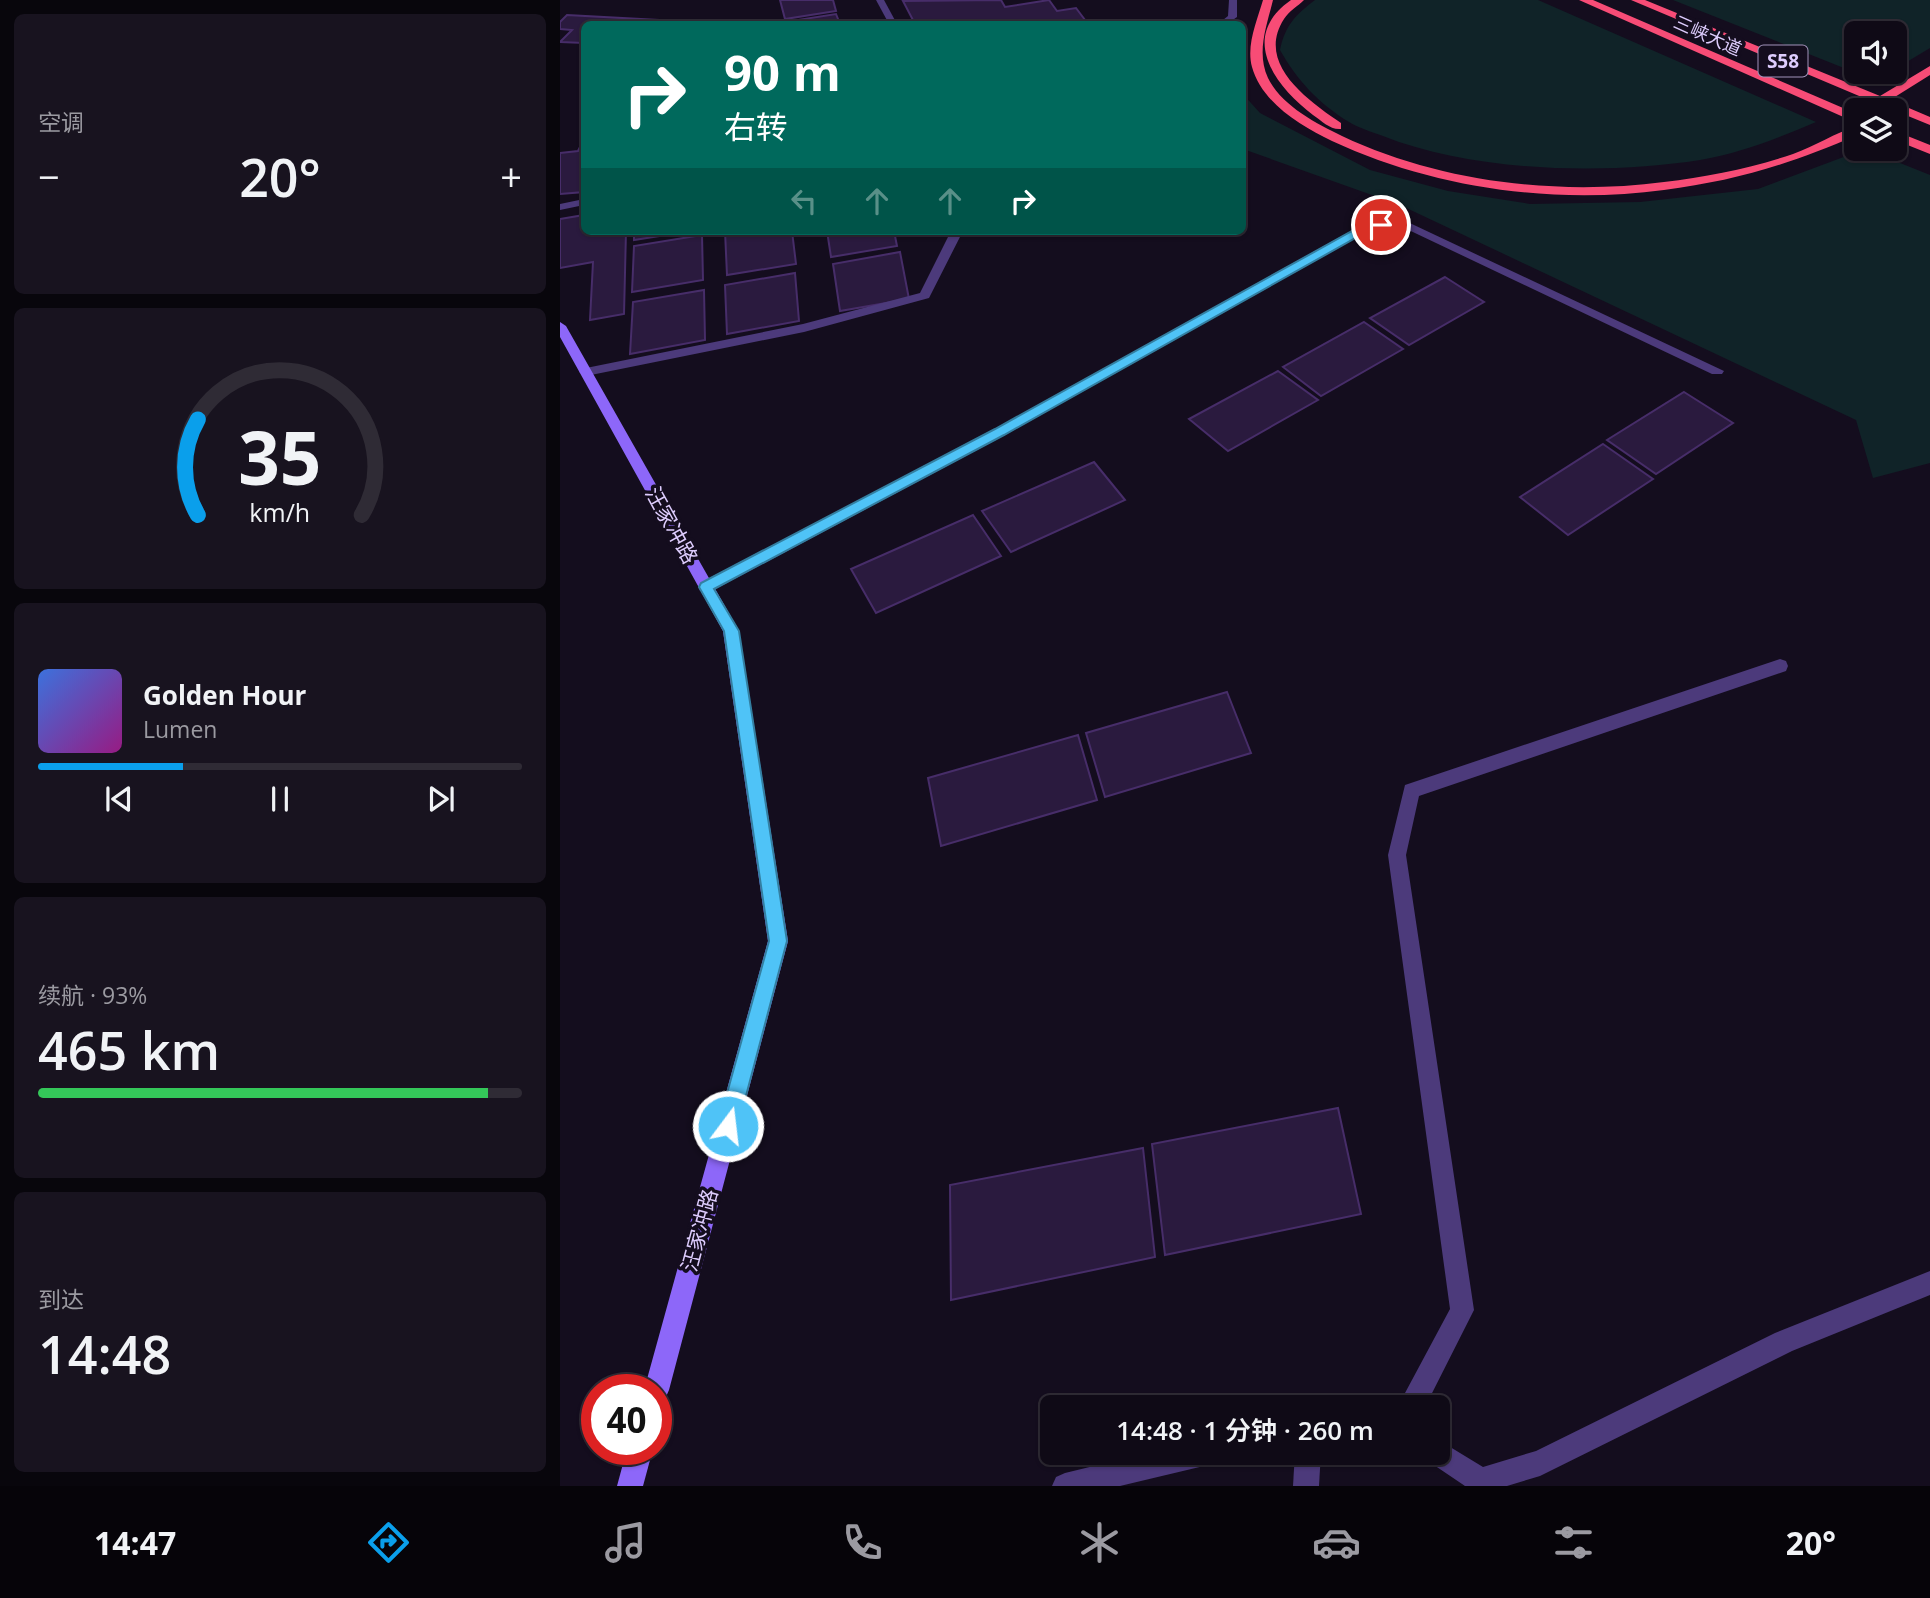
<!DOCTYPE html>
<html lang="zh">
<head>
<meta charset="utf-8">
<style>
  body { margin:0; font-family:"Open Sans","Noto Sans SC",sans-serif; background:#18131f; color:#f1f3f6; height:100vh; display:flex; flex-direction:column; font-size:26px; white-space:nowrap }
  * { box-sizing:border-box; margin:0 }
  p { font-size:23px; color:#9b9aa1 }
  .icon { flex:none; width:38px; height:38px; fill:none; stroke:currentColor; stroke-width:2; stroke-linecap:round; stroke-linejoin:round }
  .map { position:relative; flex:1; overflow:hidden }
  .details { display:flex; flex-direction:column; gap:14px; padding:14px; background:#08060c; width:560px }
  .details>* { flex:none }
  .hud { position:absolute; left:21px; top:21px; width:665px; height:214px; border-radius:10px; box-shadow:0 2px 5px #0004,0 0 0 2px #2f2b35; background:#00695c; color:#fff; overflow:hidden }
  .buttons { position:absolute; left:1284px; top:21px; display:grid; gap:14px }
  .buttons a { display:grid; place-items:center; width:63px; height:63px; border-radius:10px; background:#0f0a16; box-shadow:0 2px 5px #0004,0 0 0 2px #2f2b35; font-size:35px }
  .speed { position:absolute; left:21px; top:1374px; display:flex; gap:14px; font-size:35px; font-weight:700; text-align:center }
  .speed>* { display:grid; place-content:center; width:91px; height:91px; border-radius:50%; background:#0f0a16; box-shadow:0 2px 5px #0004,0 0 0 2px #2f2b35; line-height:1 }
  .speed .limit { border:10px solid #d22; background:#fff; color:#111 }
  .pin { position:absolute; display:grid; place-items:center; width:60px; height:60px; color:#fff; margin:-30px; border:4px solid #fff; border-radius:50%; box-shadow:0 2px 7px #0007 }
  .me { position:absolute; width:77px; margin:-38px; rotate:15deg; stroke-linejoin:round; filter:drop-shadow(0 0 5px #0008) }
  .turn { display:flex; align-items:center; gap:24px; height:147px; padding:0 28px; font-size:32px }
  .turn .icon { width:91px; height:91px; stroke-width:2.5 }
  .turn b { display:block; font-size:49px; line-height:60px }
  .lanes { display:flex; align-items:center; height:66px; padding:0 28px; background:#0003; justify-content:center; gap:35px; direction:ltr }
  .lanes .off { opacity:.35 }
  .big { font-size:52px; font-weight:600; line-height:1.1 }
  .details .card { flex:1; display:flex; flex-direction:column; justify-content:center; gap:10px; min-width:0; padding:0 24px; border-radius:10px; background:#18131f }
  .details .dial { align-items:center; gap:0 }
  .dial svg { height:182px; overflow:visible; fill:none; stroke:#2f2b35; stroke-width:7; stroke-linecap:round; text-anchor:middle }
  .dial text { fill:#f1f3f6; stroke:none }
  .song { display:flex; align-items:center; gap:21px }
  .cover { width:84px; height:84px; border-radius:10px; background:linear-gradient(135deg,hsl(220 70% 55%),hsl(310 70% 35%)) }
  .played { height:7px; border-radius:4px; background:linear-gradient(90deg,#0a9feb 30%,#2f2b35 30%) }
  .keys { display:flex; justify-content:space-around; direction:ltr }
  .heat { display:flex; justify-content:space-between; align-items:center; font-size:38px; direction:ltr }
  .charge { height:10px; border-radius:5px; background:linear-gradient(90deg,#34c759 93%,#2f2b35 0) }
  .trip { position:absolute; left:480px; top:1395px; width:410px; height:70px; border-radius:10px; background:#0f0a16; box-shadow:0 2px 5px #0004,0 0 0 2px #2f2b35; font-weight:600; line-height:70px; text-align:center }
  .tab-bar { display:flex; height:112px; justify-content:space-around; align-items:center; background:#060409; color:#9b9aa1 }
  .tab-bar .icon { width:49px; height:49px }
  .tab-bar .selected { color:#0a9feb }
  .tab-bar b { font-size:32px; color:#f1f3f6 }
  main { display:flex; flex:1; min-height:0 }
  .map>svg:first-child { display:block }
  .green { fill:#102328 }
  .building { fill:#2a1a3e; stroke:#472d69; stroke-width:2 }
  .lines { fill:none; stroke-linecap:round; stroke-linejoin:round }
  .lane { fill:#4c3a7b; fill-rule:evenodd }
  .secondary { fill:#8d67f9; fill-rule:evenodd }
  .highway { fill:#f74c76; fill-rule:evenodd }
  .route { fill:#4fc3f7; stroke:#337fa1; stroke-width:2 }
  .labels { text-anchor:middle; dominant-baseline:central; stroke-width:7; stroke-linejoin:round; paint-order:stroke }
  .far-street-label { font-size:18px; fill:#ddccfd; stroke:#140d1e }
  .shield { fill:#140d1e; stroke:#a193ba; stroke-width:2 }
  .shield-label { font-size:19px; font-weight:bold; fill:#ddccfd }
  .street-label { font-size:21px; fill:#ddccfd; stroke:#140d1e }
</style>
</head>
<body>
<main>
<section class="details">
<div class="card"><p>空调</p>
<div class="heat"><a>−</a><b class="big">20°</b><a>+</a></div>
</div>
<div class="card dial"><svg viewBox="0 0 100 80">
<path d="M14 69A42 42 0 1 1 86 69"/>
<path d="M14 69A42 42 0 0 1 14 27" stroke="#0a9feb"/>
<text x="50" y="56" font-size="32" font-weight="700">35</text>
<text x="50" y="72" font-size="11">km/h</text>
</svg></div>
<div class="card">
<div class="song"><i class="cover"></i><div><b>Golden Hour</b><p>Lumen</p></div></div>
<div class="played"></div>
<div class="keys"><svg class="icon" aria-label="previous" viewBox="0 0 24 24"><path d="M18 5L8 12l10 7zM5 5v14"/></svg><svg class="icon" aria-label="pause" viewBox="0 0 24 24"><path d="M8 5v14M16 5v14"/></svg><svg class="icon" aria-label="next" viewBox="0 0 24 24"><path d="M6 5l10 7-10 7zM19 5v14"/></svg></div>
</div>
<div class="card"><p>续航 · 93%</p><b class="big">465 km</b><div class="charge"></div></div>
<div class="card"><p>到达</p><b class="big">14:48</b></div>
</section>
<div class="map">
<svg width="1370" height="1486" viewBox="0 0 1370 1486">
  <rect width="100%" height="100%" fill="#140d1e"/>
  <g class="green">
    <path d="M755 0H978L1256 122C1218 138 1181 153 1140 160 1045 175 913 172 823 136 812 132 799 128 789 122 758 103 737 80 720 50 725 26 735 15 755 0Z"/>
    <path d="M1113 0H1370V48L1335 69V33H1297V72H1330L1314 80Z"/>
    <path d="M682 93 700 113 810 170 888 191 970 204 1080 202 1198 189 1305 149 1370 175V463L1313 478 1296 420 840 205 683 149Z"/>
  </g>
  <g class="building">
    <path d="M220 0H273L276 11 225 19Z"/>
    <path d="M441 0 445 7 489 0 497 11 516 8 528 24H355L343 1Z"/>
    <path d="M276 14 280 24H226L225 22Z"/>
    <path d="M7 15 116 21 113 24H24V43L0 42 12 30 0 29V22Z"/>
    <path d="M22 143H24V192L0 194V153L18 151Z"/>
    <path d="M24 215V231H66L64 314 30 320 33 262 0 268V219Z"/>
    <path d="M74 231H131L74 240Z"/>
    <path d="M165 231H232L236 264 167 275Z"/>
    <path d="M267 231H334L337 246 271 257Z"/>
    <path d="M142 235 143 280 72 292 74 246Z"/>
    <path d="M340 252 349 299 280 311 273 264Z"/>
    <path d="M235 273 239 321 167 334 165 285Z"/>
    <path d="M885 277 924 302 849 345 810 318Z"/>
    <path d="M144 290 145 340 70 354 73 302Z"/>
    <path d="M804 322 843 349 761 396 723 367Z"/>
    <path d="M718 371 758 400 668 451 629 419Z"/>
    <path d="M1124 392 1173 423 1096 474 1047 440Z"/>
    <path d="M1043 444 1093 479 1008 535 960 497Z"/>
    <path d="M534 462 565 500 451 552 422 511Z"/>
    <path d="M413 515 441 556 316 613 291 569Z"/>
    <path d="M667 692 691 753 545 797 526 733Z"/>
    <path d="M518 735 537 800 381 846 368 778Z"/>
    <path d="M778 1108 801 1214 605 1255 592 1144Z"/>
    <path d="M583 1148 595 1257 391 1300 390 1185Z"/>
  </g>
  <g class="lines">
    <g class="lane">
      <path d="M316 0H324L337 24H329Z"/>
      <path d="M669 0H677V17L667 24H658L668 16Z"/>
      <path d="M24 199V205L0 210V204Z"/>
      <path d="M837 217 1164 371 1162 374H1152L836 224 808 230 445 435 152 591H140L138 587 140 583 435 429 800 226Z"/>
      <path d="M391 231H403L369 298 244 332 26 376 19 372 26 368 243 324 360 293Z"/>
      <path d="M1220 659 1226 661 1228 666 1226 671 859 796 846 855 914 1310 865 1407H827L831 1398 845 1393 890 1309 828 855 845 785Z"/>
      <path d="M1370 1271V1295L1232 1351 980 1476 947 1486H905L868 1461 864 1452H877V1439L923 1467 976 1451 1215 1333Z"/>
      <path d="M591 1452H661L657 1461 648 1465 560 1486H492L496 1477 505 1473Z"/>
      <path d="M735 1452H761L759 1486H733Z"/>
    </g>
    <g class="secondary">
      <path d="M0 322 6 326 179 631 228 941 109 1390 105 1399 96 1402V1390H84L208 941 163 631 0 337Z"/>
      <path d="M67 1449H93L83 1486H57Z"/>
    </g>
    <g class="highway">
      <path d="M703 0H713C707 25 696 52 708 78 721 105 755 123 782 136 880 182 996 196 1104 182 1147 177 1192 168 1233 154 1255 146 1275 133 1297 126V135C1231 164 1175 181 1104 190 993 205 873 188 772 141 741 126 702 103 692 67 686 45 697 21 703 0Z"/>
      <path d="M731 0H744C738 6 729 11 724 19 695 64 749 101 781 123V129C770 130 762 121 753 115 715 86 678 37 731 0Z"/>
      <path d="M1019 0H1033L1297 114V123Z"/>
      <path d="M1071 0H1085L1320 96 1370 66V75L1330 100 1370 117V125L1321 105 1309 108 1307 105 1311 101Z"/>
      <path d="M1335 131 1370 145V154L1335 140Z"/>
    </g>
  </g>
  <path class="route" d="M821 221 826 225 824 227 808 231 444 435 154 589 179 631 227 941 178 1126 175 1133 168 1136 161 1133 158 1126 209 941 164 631 139 587 141 583 435 429 801 226Z"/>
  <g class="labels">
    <g class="far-street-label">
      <text transform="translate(1148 35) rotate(24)">三峡大道</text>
    </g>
    <rect class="shield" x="1198.5" y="45.5" width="49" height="31" rx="5"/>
    <g class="shield-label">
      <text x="1223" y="61">S58</text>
    </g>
    <g class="street-label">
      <text transform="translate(112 525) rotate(61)">汪家冲路</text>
      <text transform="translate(139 1230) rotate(-75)">汪家冲路</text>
    </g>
  </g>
</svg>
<div class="buttons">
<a><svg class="icon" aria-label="sound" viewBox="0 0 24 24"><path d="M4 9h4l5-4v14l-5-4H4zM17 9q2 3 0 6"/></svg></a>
<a><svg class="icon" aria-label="layers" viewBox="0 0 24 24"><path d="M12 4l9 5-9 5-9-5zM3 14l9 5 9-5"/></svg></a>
</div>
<div class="speed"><div class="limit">40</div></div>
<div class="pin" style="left:821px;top:225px;background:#d93025"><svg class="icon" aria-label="arrive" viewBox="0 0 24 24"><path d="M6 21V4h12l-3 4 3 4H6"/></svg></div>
<svg class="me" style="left:168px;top:1126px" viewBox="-20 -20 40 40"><circle r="17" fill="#4fc3f7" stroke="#fff" stroke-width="3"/><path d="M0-11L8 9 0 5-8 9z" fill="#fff"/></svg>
<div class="trip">14:48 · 1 分钟 · 260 m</div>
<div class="hud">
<div class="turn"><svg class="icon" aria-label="right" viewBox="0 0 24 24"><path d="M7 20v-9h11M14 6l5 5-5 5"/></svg><div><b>90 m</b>右转</div></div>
<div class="lanes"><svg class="icon off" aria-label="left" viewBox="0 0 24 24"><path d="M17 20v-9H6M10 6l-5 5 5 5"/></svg><svg class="icon off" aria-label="ahead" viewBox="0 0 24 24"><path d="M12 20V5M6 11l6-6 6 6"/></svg><svg class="icon off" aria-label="ahead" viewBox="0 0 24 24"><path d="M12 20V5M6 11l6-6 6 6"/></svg><svg class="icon" aria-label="right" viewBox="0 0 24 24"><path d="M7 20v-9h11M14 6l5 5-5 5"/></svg></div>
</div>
</div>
</main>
<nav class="tab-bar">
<b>14:47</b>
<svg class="icon selected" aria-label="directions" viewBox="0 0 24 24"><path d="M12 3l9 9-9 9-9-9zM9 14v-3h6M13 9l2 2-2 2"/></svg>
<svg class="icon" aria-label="music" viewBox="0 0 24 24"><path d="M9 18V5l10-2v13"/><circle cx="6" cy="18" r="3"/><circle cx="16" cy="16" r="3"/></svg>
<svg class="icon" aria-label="phone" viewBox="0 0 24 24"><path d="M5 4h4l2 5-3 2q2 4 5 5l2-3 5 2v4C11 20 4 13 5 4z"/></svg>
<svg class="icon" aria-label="climate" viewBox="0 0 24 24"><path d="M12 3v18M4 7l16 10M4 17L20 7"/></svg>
<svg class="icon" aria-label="car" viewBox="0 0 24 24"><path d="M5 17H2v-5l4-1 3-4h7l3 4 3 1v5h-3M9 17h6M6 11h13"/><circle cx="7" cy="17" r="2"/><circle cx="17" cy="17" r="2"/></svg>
<svg class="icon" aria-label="filters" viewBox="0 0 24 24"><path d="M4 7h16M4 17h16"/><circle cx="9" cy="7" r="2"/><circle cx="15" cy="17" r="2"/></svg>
<b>20°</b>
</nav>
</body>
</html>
